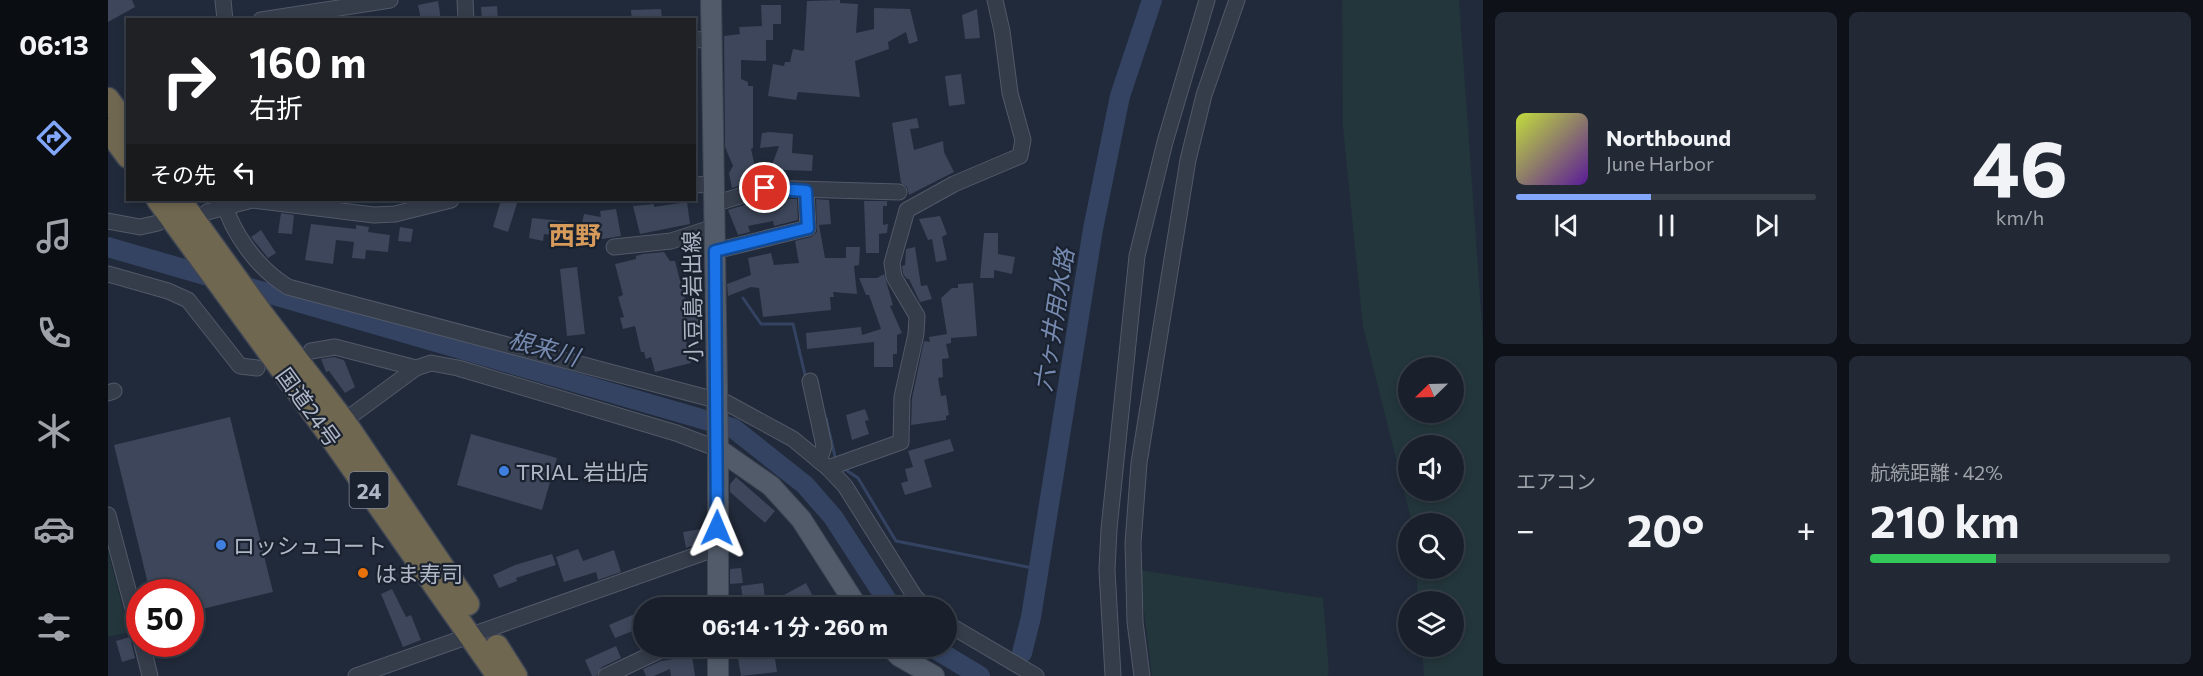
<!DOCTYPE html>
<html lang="ja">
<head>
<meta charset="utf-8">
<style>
  body { margin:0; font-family:Commissioner,"Noto Sans JP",sans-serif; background:#222834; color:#f1f3f6; height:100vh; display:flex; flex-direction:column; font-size:22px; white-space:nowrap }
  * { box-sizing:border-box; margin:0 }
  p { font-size:20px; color:#9fa3a9 }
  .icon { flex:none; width:33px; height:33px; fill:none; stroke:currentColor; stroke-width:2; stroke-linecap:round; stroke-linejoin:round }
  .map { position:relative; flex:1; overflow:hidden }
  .side { display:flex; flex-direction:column; gap:12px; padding:12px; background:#0e1218; width:720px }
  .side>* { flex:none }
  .hud { position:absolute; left:18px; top:18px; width:570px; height:183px; border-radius:0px; box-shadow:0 3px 9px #0003,0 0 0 2px #373e48; background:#202124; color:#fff; overflow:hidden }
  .needle { width:39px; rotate:247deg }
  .buttons { position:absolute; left:1290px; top:357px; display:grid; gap:12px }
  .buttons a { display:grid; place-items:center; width:66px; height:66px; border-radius:50%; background:#19202c; box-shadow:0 3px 9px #0003,0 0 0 2px #373e48; font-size:30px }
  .speed { position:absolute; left:18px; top:579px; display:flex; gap:12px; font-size:30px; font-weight:700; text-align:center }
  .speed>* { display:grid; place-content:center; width:78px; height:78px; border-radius:50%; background:#19202c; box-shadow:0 3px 9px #0003,0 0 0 2px #373e48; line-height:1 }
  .speed .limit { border:9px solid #d22; background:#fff; color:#111 }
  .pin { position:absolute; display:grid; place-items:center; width:51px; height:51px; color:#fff; margin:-26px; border:3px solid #fff; border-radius:50%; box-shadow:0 2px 6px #0007 }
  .me { position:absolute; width:66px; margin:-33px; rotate:1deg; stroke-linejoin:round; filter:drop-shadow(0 0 4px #0008) }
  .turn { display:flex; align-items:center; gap:21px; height:126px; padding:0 24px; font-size:27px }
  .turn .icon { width:78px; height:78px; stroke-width:2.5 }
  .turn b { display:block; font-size:42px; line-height:51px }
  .then { display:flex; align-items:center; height:57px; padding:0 24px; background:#0003; gap:12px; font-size:22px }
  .big { font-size:45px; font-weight:700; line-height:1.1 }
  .side .card { flex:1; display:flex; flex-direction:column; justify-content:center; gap:9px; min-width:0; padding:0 21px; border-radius:9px; background:#222834 }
  .side .dial { align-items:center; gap:0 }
  .dial b { font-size:78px; line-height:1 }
  .song { display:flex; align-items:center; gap:18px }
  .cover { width:72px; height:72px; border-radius:9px; background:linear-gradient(135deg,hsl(70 70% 55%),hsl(270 70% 35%)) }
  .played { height:6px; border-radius:3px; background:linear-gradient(90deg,#81a6fa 45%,#373e48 45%) }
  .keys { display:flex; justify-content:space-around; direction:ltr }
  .heat { display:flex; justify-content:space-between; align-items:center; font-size:33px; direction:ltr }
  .charge { height:9px; border-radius:4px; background:linear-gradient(90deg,#34c759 42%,#373e48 0) }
  .side .tiles { flex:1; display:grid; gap:12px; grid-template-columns:repeat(2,1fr) }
  .trip { position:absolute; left:525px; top:597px; width:324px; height:60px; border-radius:30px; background:#19202c; box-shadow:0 3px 9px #0003,0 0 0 2px #373e48; font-weight:700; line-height:60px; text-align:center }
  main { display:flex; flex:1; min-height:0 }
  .tab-bar { display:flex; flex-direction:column; width:108px; justify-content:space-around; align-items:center; background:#0a0d12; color:#9fa3a9 }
  .tab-bar .icon { width:42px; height:42px }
  .tab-bar .on { color:#81a6fa }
  .tab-bar b { font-size:27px; color:#f1f3f6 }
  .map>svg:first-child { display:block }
  .green { fill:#23363b; fill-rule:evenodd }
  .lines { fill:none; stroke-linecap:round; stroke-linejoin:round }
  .stream { stroke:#344362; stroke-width:3 }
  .river { stroke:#344362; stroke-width:20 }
  .building { fill:#3d465a }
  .minor-casing { stroke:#525968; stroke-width:17 }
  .major-casing { stroke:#3e4553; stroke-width:22 }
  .highway-casing { stroke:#3f4655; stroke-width:25 }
  .minor { stroke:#353c4a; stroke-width:15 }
  .major { stroke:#525b6a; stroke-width:20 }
  .highway { stroke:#706751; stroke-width:22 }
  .route-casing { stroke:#114b97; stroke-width:15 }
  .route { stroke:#1a73e8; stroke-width:10 }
  .shop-dot { fill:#3f7fe0; stroke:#1a212f; stroke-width:2 }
  .food-dot { fill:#e8710a; stroke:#1a212f; stroke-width:2 }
  .labels { text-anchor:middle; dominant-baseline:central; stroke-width:4.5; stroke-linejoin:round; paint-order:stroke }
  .shield { fill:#1a212f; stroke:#828999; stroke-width:1.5 }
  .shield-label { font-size:21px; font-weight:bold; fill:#afb6c6 }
  .street-label { font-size:22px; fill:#afb6c6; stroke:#1a212f }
  .poi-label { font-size:22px; fill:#afb6c6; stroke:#1a212f; text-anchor:start }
  .water-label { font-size:24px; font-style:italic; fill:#768ab0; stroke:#1a212f }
  .quarter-label { font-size:26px; font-weight:bold; fill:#d69a5b; stroke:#1a212f }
</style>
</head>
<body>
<main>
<nav class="tab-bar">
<b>06:13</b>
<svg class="icon on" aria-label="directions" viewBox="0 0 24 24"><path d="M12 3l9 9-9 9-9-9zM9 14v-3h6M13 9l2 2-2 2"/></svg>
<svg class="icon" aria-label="music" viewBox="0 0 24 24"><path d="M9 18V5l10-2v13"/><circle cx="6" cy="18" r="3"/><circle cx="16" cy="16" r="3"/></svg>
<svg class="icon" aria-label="phone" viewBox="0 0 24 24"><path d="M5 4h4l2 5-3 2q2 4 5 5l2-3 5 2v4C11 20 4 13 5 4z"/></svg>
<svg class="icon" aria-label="climate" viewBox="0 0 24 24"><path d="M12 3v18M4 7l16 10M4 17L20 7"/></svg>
<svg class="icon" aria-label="car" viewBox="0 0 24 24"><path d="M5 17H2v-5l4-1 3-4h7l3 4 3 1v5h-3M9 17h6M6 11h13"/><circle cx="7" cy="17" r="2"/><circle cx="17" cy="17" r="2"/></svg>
<svg class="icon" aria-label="filters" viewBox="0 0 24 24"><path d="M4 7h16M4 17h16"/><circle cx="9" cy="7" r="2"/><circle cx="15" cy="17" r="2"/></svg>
</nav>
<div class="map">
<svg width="1375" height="676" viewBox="0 0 1375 676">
  <rect width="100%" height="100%" fill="#212a3a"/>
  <g class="green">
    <path d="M1234 0H1351L1375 339V676H1316L1314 647 1346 646V602L1310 601 1308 569 1346 568V524L1304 523 1255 326 1235 127ZM1300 368H1346V412H1300ZM1300 446H1346V490H1300Z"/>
    <path d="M0 552 21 632 0 637Z"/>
    <path d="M1031 570 1215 598 1221 673 1219 676H1044Z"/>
  </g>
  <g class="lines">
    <g class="stream">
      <path d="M635 298 653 324H685L698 379"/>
      <path d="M718 418 728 461"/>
      <path d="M735 468 750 478 788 541 930 569"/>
    </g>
    <g class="river">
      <path d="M0 247 625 428 697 485 725 517 784 608"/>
      <path d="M822 646 872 676"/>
      <path d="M914 653 923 617 985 229 1012 96 1044 0"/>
    </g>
  </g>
  <g class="building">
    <path d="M0 0H24L27 7 0 22Z"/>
    <path d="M732 0V3L750 4 748 33 766 29V8L802 9 810 41 801 44 798 32 780 42 781 49 747 61 752 97 690 92 688 100 660 96 665 64 676 66 677 62H682L685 49 696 51 699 1Z"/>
    <path d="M330 1 333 20H313L310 5Z"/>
    <path d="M653 5H673V24H665V40H658V61L633 60V79L640 82V86H645V148L643 149 650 180 624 188 621 173 625 166 617 147 616 36 632 34 631 27 654 26Z"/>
    <path d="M389 6 390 20H374L373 7Z"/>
    <path d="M553 9 554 20H524L523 10Z"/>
    <path d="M869 9 872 38 857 39 854 15Z"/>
    <path d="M853 74 857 104 841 106 837 76Z"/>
    <path d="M809 118 811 128 802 129 806 150 835 141 836 152 846 172 801 195 799 187 793 183 784 123Z"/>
    <path d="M662 132 685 134 684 153 705 155 704 171 675 170 674 179 659 178 671 146 652 148 654 133Z"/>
    <path d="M658 198 689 199 690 220 666 226 665 221 640 226 642 232 630 235 620 210Z"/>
    <path d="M708 199 721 200 723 224 711 225 717 258H738V247H752L751 265 746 266 749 294 725 292 726 297H722L723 310 655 317 651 288 643 287 620 296 619 284 643 275 640 258 663 253 666 265 691 263 687 241 703 237 709 232Z"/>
    <path d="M393 200H410L400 232 385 227Z"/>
    <path d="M756 201H779V206H775V225L780 224 779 233 771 234V253H758Z"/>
    <path d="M579 202 582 224 532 234 525 206 546 204V207Z"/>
    <path d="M508 209 513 236 495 239 464 234 463 238 436 234 435 241 421 238 424 218 474 223 476 214 493 217 492 211Z"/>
    <path d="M173 213 186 215 184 234 170 233Z"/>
    <path d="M832 216 839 234 834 237 839 260 828 262 824 239 820 240 811 219Z"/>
    <path d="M203 224 248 229V225L261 227 260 232 282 235 280 252 258 250 257 259 244 258 246 242 228 240 225 264 197 260Z"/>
    <path d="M292 227 305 229 303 242 290 241Z"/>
    <path d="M153 230 168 253 160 258 143 237Z"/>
    <path d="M876 233H890V254L907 257 904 274 886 270V278H872Z"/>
    <path d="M807 247 813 286 819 285 824 299 812 302 801 279H799L795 274 794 266 797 265 798 249Z"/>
    <path d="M556 252 562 261H567L581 316 592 313 595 323 591 324 594 331 577 337 583 363 547 372 543 357 538 359 536 352H533L527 326 515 329 512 318 516 317 510 297 515 295 507 264 528 259V256L535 254Z"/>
    <path d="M469 267 477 334 459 336 452 269Z"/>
    <path d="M776 274 785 305 782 306 794 333 789 335V354H785V367H766V342L699 349 698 333 753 327 754 335 773 329 761 295H758L751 278H769Z"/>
    <path d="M865 283 869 336 843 338V343L838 344 841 358 834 359 835 377 830 378 833 396 838 395 841 415 838 416V420L803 425 804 398 816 341 822 342 821 337 839 334 833 298 844 288H850V284Z"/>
    <path d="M226 357 236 360 247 387 237 393 221 371 218 372 213 359Z"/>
    <path d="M757 409 761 420 757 421 761 434 744 440 738 415Z"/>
    <path d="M122 417 165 592 82 612V592H42L6 445Z"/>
    <path d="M363 434 449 458 434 510 349 485Z"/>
    <path d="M842 439 846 451 816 460 824 487 797 495 793 483 800 481 797 469 805 467 800 451Z"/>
    <path d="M628 477 667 511 657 523 622 492V484Z"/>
    <path d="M593 529 596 542 578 548 575 532Z"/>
    <path d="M470 549 475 561 506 550 513 572 490 580 488 572 456 582 448 557Z"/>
    <path d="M444 554 448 565 408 578 409 581 391 588 385 575 407 565Z"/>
    <path d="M633 568 635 583 622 584V569Z"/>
    <path d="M655 583 657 598 635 601 633 586Z"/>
    <path d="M698 583 711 608H652Z"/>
    <path d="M284 589 298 617 303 615 313 640 295 647 273 594Z"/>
    <path d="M536 610 538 646 535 648 527 630 507 638 501 625Z"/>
    <path d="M22 637 27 658 14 662 8 641Z"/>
    <path d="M508 646 513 658 494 667 488 676H484L477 660Z"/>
    <path d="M628 646H665L669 672 633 676Z"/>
    <path d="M584 656 587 676H563L562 669 546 676H538L535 669 553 661Z"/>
  </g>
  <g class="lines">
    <defs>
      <g id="minor">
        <path d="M115 0 117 20"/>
        <path d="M357 0 358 20"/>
        <path d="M153 20 282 0"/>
        <path d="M586 40 604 39"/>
        <path d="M586 185 606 184"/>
        <path d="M115 200C124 233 150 269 180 287L619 403 685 439 720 468 737 486 807 597 818 608"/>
        <path d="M606 204 657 188 791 192"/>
        <path d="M99 212 144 200 266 215 287 214 343 200"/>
        <path d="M0 221 32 227 50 223"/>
        <path d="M506 247 563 241 606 227"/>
        <path d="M607 251 700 228 698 191"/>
        <path d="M0 274 60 291 80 300 132 366 149 368"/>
        <path d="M203 351 227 347 308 368"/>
        <path d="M702 381 716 446 711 461"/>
        <path d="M0 393 6 391"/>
        <path d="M236 421 308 368 323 363 350 368 568 433 610 449"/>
        <path d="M720 468 793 442 794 397 808 334 809 316 786 277 784 263 799 210 846 184 912 156 915 140 902 93 894 31 887 0"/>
        <path d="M0 515 32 635"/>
        <path d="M838 623 928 676"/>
        <path d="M34 644 42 676"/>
        <path d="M248 676 609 548"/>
        <path d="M498 676 553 650 567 646"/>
        <path d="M1005 676 999 570 1001 529 1029 256 1057 142 1099 0"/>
        <path d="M1034 676 1027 622 1025 543 1031 463 1080 160 1096 95 1129 0"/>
      </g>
      <g id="major">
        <path d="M603 0 610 449V608"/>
        <path d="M610 449 663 486 693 519 750 608"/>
        <path d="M610 646V676"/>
        <path d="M782 646 791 656 826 676"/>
      </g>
      <g id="highway">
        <path d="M0 99 20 126"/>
        <path d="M0 130 20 157"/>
        <path d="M50 200 217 429 390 676"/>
        <path d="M72 200 154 314 236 421 360 604"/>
        <path d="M389 646 408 676"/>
      </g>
    </defs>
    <use href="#minor" class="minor-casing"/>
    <use href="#major" class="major-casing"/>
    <use href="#highway" class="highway-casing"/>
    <use href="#minor" class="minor"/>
    <use href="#major" class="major"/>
    <use href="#highway" class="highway"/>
  </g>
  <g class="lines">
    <defs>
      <path id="route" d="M609 528 607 251 700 228 698 191 657 188"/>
    </defs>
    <use href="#route" class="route-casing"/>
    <use href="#route" class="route"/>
  </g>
  <g class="shop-dot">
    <circle cx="396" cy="471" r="6"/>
    <circle cx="113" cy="545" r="6"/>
  </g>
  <circle class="food-dot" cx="255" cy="573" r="6"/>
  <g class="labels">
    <rect class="shield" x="241.5" y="472" width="39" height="36" rx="4.5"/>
    <g class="shield-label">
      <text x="261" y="490">24</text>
    </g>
    <g class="street-label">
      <text transform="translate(584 297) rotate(-91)">小豆島岩出線</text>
      <text transform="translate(201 407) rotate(54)">国道24号</text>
    </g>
    <g class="poi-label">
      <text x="408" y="471">TRIAL 岩出店</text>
      <text x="125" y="545">ロッシュコート</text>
      <text x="267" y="573">はま寿司</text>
    </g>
    <g class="water-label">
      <text transform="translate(945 320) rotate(-81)">六ヶ井用水路</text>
      <text transform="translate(436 347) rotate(16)">根来川</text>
    </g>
    <g class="quarter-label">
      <text x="467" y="234">西野</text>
    </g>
  </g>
</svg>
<div class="buttons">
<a><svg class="needle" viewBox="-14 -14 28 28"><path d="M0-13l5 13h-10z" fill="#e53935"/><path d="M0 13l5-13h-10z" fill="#9fa3a9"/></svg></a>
<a><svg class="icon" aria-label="sound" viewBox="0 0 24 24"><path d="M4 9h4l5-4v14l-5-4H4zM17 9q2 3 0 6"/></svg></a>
<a><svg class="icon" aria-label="search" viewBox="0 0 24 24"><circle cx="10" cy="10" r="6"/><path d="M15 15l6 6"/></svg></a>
<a><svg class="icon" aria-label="layers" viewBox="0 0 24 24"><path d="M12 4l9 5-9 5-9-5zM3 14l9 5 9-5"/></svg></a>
</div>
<div class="speed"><div class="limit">50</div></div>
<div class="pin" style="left:657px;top:188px;background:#d93025"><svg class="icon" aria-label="arrive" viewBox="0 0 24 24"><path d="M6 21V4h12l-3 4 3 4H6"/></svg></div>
<svg class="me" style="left:609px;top:528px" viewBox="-20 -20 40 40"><path d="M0-17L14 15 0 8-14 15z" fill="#1a73e8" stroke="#fff" stroke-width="4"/></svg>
<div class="trip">06:14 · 1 分 · 260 m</div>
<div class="hud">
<div class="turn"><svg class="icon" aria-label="right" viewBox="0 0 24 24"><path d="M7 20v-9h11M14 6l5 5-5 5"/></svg><div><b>160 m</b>右折</div></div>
<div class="then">その先<svg class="icon" aria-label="left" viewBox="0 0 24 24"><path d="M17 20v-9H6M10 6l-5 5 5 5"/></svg></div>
</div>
</div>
<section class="side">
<div class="tiles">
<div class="card">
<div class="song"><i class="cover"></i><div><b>Northbound</b><p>June Harbor</p></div></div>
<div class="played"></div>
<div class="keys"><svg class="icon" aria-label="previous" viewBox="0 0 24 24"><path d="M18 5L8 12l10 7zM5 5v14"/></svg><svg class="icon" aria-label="pause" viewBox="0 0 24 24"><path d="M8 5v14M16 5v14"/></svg><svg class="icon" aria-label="next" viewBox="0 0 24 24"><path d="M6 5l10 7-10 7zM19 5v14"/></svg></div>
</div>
<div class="card dial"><b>46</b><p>km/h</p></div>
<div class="card"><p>エアコン</p>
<div class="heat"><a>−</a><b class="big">20°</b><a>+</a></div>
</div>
<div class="card"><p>航続距離 · 42%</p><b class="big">210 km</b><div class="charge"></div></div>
</div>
</section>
</main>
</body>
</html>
